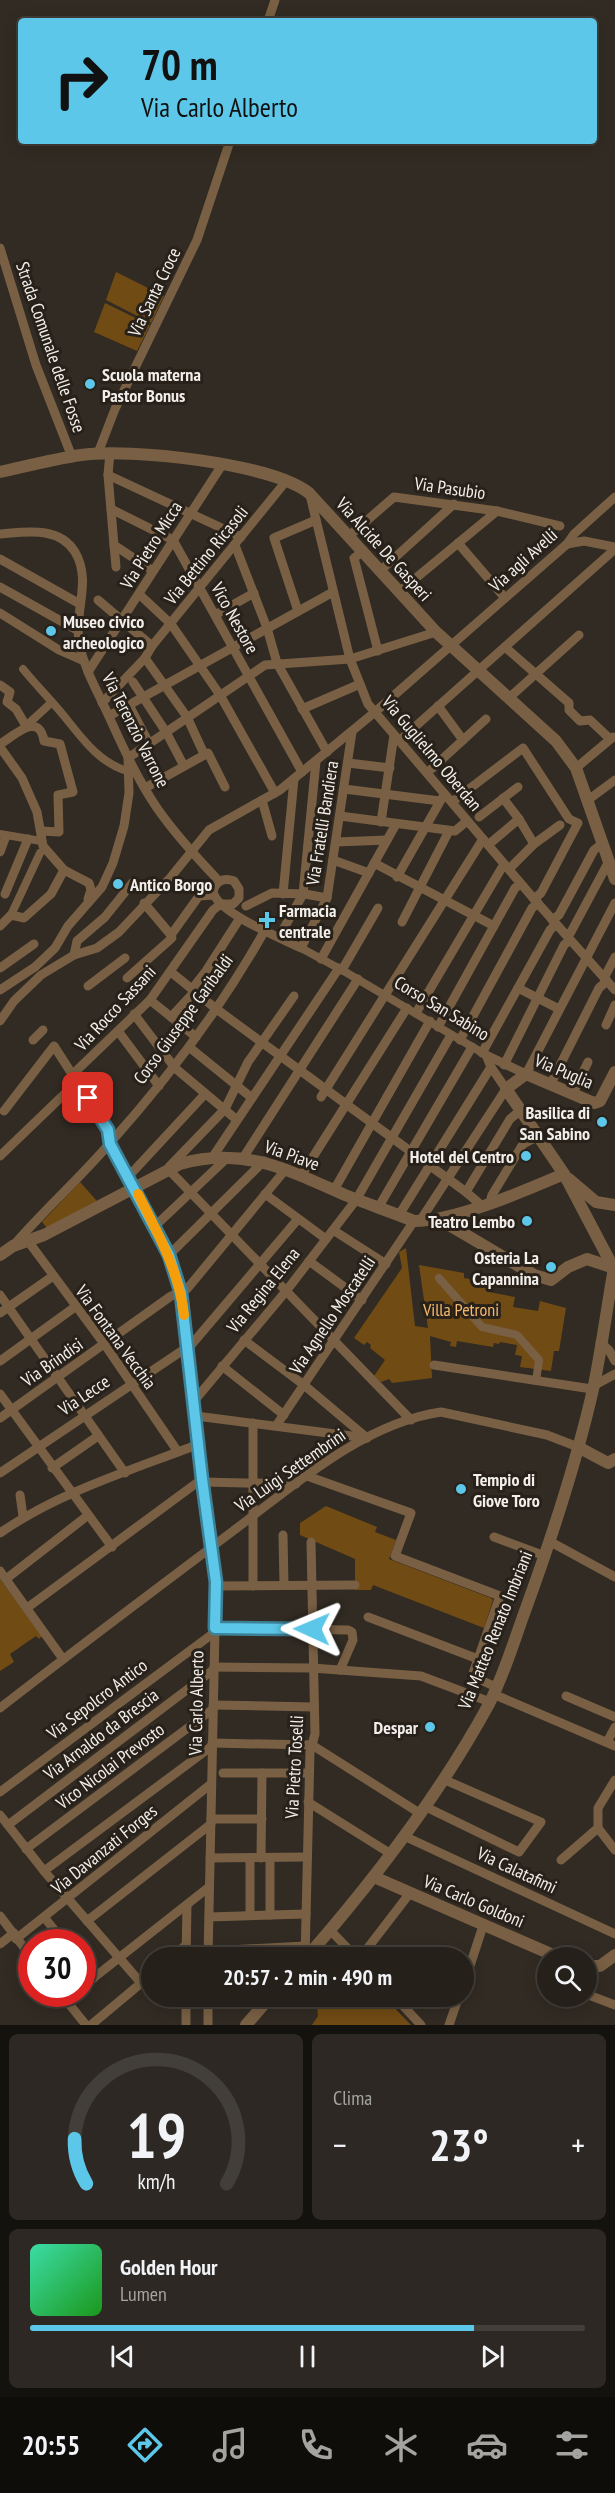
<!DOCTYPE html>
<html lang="it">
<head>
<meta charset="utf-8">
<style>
  body { margin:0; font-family:"PT Sans Narrow",sans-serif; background:#2d2823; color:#f1f3f6; height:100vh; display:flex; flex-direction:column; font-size:22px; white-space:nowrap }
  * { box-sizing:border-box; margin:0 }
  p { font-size:20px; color:#a3a3a2 }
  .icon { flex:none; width:33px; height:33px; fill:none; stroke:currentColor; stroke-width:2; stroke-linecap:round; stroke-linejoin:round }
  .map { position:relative; height:2025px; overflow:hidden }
  .drawer { display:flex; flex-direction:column; gap:9px; padding:9px; background:#14120e; flex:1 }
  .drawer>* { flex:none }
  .hud { position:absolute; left:18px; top:18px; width:579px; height:126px; border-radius:6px; box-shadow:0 3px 15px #0003,0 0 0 2px #423e39; background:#5cc7e8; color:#111; overflow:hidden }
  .buttons { position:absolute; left:537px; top:1947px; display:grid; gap:12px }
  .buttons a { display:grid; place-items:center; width:60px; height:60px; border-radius:50%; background:#25201a; box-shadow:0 3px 15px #0003,0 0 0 2px #423e39; font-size:30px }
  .speed { position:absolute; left:18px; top:1929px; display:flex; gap:12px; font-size:30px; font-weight:700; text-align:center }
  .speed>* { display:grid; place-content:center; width:78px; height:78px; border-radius:50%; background:#25201a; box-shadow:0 3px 15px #0003,0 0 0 2px #423e39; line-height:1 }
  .speed .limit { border:9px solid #d22; background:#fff; color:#111 }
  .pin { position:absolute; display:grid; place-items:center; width:51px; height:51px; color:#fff; margin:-26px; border-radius:12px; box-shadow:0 3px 9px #0006 }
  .me { position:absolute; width:66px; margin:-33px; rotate:271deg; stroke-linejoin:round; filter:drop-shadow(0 0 4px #0008) }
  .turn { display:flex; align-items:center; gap:21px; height:126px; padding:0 24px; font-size:27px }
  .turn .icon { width:78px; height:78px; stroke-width:2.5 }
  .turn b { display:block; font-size:42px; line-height:51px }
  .big { font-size:45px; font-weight:600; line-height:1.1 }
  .drawer .widget { flex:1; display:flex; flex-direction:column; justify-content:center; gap:9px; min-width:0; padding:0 21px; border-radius:9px; background:#2d2823 }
  .drawer .dial { align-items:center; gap:0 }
  .dial svg { height:156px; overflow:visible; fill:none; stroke:#423e39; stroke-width:7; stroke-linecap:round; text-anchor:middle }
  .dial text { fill:#f1f3f6; stroke:none }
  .song { display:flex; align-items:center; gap:18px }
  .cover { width:72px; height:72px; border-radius:9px; background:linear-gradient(135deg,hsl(160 70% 55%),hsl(120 70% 35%)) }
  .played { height:6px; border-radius:3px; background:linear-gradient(90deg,#5cc7e8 80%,#423e39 80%) }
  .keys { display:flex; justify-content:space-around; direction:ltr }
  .heat { display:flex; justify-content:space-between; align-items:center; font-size:33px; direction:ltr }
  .drawer .tiles { flex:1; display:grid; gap:9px; grid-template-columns:1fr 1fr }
  .widget:last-child { grid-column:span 2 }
  .trip { position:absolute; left:141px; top:1947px; width:333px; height:60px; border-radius:30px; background:#25201a; box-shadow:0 3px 15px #0003,0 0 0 2px #423e39; font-weight:600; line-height:60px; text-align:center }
  .tab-bar { display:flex; height:96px; justify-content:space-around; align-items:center; background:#0f0d0a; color:#a3a3a2 }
  .tab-bar .icon { width:42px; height:42px }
  .tab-bar .selected { color:#5cc7e8 }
  .tab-bar b { font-size:27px; color:#f1f3f6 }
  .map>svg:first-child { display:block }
  .green { fill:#714b14 }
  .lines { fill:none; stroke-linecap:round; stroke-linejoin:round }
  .pedestrian { stroke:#796044; stroke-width:8 }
  .minor { stroke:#796044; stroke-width:9 }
  .tertiary { stroke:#796044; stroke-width:12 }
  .route-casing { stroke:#3c8197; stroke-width:15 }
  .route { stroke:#5cc7e8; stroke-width:10 }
  .slow { stroke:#f59e0b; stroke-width:10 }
  .poi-dot { fill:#5cc7e8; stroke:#27211a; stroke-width:2 }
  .labels { text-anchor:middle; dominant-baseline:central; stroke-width:6; stroke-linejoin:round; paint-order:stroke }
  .street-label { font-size:18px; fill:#f2eee9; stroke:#27211a }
  .poi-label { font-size:18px; font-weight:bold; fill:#f2eee9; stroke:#27211a; text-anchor:start }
  .park-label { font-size:18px; fill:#f6b96d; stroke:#27211a }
</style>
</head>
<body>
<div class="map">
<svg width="615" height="2025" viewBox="0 0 615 2025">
  <rect width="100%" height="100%" fill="#312b23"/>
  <g class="green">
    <path d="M116 272 164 296 151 323 106 300Z"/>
    <path d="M105 303 150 325 137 351 94 332Z"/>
    <path d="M80 1182 97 1201 47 1228 42 1222Z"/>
    <path d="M406 1248 415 1326 428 1328 419 1265 464 1273V1278L490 1283 489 1292 515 1297 513 1307 538 1311 540 1301 566 1308 559 1351H554L551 1371 520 1367 522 1356 515 1355 517 1345 500 1342 499 1344 494 1343 493 1347 457 1341 456 1347 450 1346 451 1342 430 1336 432 1378 392 1383 389 1379 381 1382 374 1376 385 1360 370 1348 371 1345 367 1342 364 1345 354 1338 402 1268 399 1252Z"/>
    <path d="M326 1506 377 1527 375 1532 396 1540 389 1559 491 1598 493 1600 484 1628 373 1585 371 1590H355V1559L300 1535V1523Z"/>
    <path d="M0 1579 42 1636 39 1639 36 1636 10 1654 14 1662 0 1671Z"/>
    <path d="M316 1996 384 1997 411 2025H312L318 2016Z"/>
  </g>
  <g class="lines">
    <g class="pedestrian">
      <path d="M23 669C36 685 51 700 64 716 82 738 98 762 127 771"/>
      <path d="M26 726 52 702"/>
      <path d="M0 834 41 841"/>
      <path d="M11 915 40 853"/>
      <path d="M301 948 342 970 486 1055"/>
      <path d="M439 1278 482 1327 517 1335 539 1360 536 1381"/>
    </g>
    <g class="minor">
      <path d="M268 21 275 0"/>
      <path d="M0 248 36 365 72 457"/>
      <path d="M98 453 115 409 197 240 230 141"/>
      <path d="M110 453 108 475 114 545 153 571"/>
      <path d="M108 475 241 537"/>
      <path d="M310 495 350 659 368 704 534 899 615 990"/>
      <path d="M111 509 173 540 302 772"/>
      <path d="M0 534C26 532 59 526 75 552 93 582 72 615 80 647 85 669 96 689 106 710 121 743 136 777 157 808 175 834 197 858 219 881"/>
      <path d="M349 536 394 497 497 511 560 526"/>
      <path d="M458 543 505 598"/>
      <path d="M567 544 584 541 615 547"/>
      <path d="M114 545 116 567"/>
      <path d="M235 545 267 628 277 663 327 752"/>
      <path d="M362 552 354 558 378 651"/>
      <path d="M0 559 80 604"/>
      <path d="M380 571 454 504"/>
      <path d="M0 587 77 630"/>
      <path d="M399 592 497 511"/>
      <path d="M140 595 171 624 200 666 220 695 275 793"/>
      <path d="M98 600 152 646"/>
      <path d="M298 611 274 538 316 520"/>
      <path d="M0 613 59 650 84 661"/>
      <path d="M215 615 254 593"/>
      <path d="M505 647 569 703V710L580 721 590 720 610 739"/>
      <path d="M145 658 187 717 204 754"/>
      <path d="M88 672 222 465"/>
      <path d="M133 682 166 732 184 766"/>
      <path d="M0 685 10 692 7 702 16 709 26 726"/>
      <path d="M509 698 579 635"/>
      <path d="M102 703 145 658 152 646 287 480"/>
      <path d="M129 705 149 743"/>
      <path d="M438 706 463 740"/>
      <path d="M302 709 360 684"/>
      <path d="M109 716 333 592"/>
      <path d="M399 741 615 549"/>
      <path d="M0 744C13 737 39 710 44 741L60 744 73 792 58 795 59 832 41 831"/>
      <path d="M0 747 22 778 37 812 43 846 64 870 89 883 91 890 88 899"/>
      <path d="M348 763 390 768"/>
      <path d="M576 768 613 737"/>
      <path d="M427 773 486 719"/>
      <path d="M145 788 208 753 225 787"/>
      <path d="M344 789 440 801"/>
      <path d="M503 798 519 819 534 844"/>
      <path d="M262 800 272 836"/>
      <path d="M588 800 615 780"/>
      <path d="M452 802 523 748 569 819 578 823 541 893 534 899"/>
      <path d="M340 816 455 831 467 821"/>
      <path d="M479 817 518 787"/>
      <path d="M381 822 394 735"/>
      <path d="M336 842 387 840"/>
      <path d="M488 845 519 819"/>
      <path d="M0 852 6 836"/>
      <path d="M333 860 369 873"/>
      <path d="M374 863 494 926"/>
      <path d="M509 869 534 844 560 825"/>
      <path d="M397 877 442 798"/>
      <path d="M5 894 28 839"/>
      <path d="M283 894 294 779"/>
      <path d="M144 903 171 935 199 896 214 895"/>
      <path d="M221 904H233L239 898V889L234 881C224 877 215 881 213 892 218 913 281 938 301 948L327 898 352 732"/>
      <path d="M246 906 272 893 305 894 327 898"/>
      <path d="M552 920 559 915 594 850 603 843"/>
      <path d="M402 922 449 831"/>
      <path d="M0 926 11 915 24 918 51 894 64 870"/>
      <path d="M567 936 571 932 609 861"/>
      <path d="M279 937 303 894 316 761"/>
      <path d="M74 955 77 941 105 917 133 882"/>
      <path d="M321 959 396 824"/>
      <path d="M0 968 34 944"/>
      <path d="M342 970 378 908"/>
      <path d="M171 972 215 1008 466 1192"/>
      <path d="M127 978 172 938 171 935"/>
      <path d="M604 978 615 957"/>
      <path d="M88 986 125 958"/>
      <path d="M518 988 559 1009"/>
      <path d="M192 989 206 971 240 918"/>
      <path d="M0 990 35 967 55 948 68 926 102 887 113 863 124 826 129 793 128 758 265 665 350 659 436 632"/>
      <path d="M294 996 248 1062 225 1109 169 1167V1170L411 1420"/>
      <path d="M150 1000 196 1037"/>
      <path d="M416 1013 504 864"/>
      <path d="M134 1014 175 1068 237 1120"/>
      <path d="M171 1017 195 991"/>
      <path d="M0 1021 14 1001 41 975 74 955 97 948 119 932 170 878 209 830 280 790 375 712 567 544 574 534 615 497"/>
      <path d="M606 1025 615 1005"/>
      <path d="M438 1027 515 888 521 884"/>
      <path d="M118 1031 159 1086"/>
      <path d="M33 1040 43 1030"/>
      <path d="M460 1040 532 908 538 903"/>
      <path d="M189 1047 252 1098"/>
      <path d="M482 1053 550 930 556 924"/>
      <path d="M486 1055 526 1074 615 903"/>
      <path d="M504 1065 564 945 570 940"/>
      <path d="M73 1074 150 1000 213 910 221 904"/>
      <path d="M550 1085 599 988 607 981"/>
      <path d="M572 1095 588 1062"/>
      <path d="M321 1097 483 839"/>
      <path d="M4 1111 54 1046 108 1130 110 1144 169 1255 181 1293 202 1479 216 1582 208 1958"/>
      <path d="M0 1156 78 1081"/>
      <path d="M212 1158 339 968"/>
      <path d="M243 1158 358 979"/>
      <path d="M301 1176 407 1008"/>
      <path d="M128 1177 205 1094"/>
      <path d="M334 1190 430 1021"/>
      <path d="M265 1194 326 1239"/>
      <path d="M490 1202 492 1195 523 1144 539 1136"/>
      <path d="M481 1205 466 1192 510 1119 521 1110"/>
      <path d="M378 1208 472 1047"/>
      <path d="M399 1215 491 1067"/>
      <path d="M420 1221 506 1089 491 1067 486 1055"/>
      <path d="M154 1227 227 1158"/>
      <path d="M333 1230 386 1264"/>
      <path d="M28 1241 105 1345 178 1452"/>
      <path d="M13 1246C44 1210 79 1179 110 1143 169 1077 222 1007 265 930"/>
      <path d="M169 1255 264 1161"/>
      <path d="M309 1261 362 1300"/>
      <path d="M0 1295 125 1473"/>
      <path d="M0 1313 53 1276"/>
      <path d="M244 1340 304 1385 367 1438"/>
      <path d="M600 1342 609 1350 615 1361"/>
      <path d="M0 1361 75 1307"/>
      <path d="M434 1365 592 1389"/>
      <path d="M222 1366 284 1415"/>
      <path d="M593 1386 615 1374"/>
      <path d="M0 1394 112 1547"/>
      <path d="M194 1401 287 1290 356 1200 451 1035"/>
      <path d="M196 1416 367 1438"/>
      <path d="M0 1418 171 1296 187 1289 286 1169"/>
      <path d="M276 1426 414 1221"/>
      <path d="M52 1468 98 1436"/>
      <path d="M0 1473 192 1344 298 1219"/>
      <path d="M307 1476 411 1513 395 1556 500 1596 478 1659 368 1617"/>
      <path d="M202 1482 296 1484"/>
      <path d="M20 1495 23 1516"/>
      <path d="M0 1533C59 1492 132 1470 199 1444"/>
      <path d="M283 1535 284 1585"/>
      <path d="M494 1537 545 1556"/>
      <path d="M549 1541 615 1577"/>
      <path d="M0 1571 63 1659"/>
      <path d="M6 1579 87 1516"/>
      <path d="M216 1586 355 1585"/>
      <path d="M253 1586V1423"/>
      <path d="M27 1608 202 1479"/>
      <path d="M215 1628 348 1630 352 1632 353 1640 340 1670"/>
      <path d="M478 1659 472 1676 496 1687"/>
      <path d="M214 1667 312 1668 421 1676 490 1702"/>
      <path d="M493 1694 615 1746"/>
      <path d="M566 1696 615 1717"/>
      <path d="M213 1705 314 1707"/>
      <path d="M0 1708C77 1648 155 1590 233 1531 294 1485 364 1423 441 1412L547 1435 578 1447"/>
      <path d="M607 1742 615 1727"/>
      <path d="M212 1743 312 1745 421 1814"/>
      <path d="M223 1773H309"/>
      <path d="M615 1780 598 1808V1828L615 1850"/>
      <path d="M0 1792 215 1632"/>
      <path d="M308 1802 391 1854"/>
      <path d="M426 1807 519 1852 541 1822 445 1780"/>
      <path d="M0 1815 44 1871 141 1983"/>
      <path d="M211 1819H262"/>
      <path d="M8 1825 213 1670"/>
      <path d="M404 1836 615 1934"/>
      <path d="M26 1849 213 1709"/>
      <path d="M210 1858 307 1857"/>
      <path d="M261 1858 262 1773"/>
      <path d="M270 1858V1915"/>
      <path d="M561 1860 598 1828"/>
      <path d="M44 1871 212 1746"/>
      <path d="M250 1915V1858"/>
      <path d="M0 1916 32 1958"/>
      <path d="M44 1917 64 1942"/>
      <path d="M209 1917 306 1914"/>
      <path d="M87 1921 211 1824"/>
      <path d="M330 1930 357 1958"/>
      <path d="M16 1939 211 1784"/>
      <path d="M0 1944 14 1933"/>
      <path d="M209 1951 305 1946"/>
      <path d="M171 1958 186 1945"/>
      <path d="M186 1958 187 1905"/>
      <path d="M305 1958 310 1752 315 1734 311 1542"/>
      <path d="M360 1958 410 1893"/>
      <path d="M82 1966 93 1979"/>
      <path d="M464 1984 483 1926"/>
      <path d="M82 1987 209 1887"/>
      <path d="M61 1994 86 2025"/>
      <path d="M586 1994 615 2005"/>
      <path d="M394 1996 421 2025"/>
      <path d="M91 2025 152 1974"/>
      <path d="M186 2025V1996"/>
      <path d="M208 2025V1996"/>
      <path d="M449 2025 459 1996"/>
    </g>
    <g class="tertiary">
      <path d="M0 472C27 466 54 459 81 455 129 448 271 463 309 493L436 632 556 741 576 768 615 879"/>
      <path d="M615 1072 600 1101 594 1103 526 1074 506 1089 564 1174 615 1271"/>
      <path d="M569 1179 596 1202 615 1205"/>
      <path d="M439 1219 534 1275 551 1280 568 1267 587 1259 614 1268"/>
      <path d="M0 1255 13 1246 44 1235 180 1164C244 1146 288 1170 345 1195 368 1204 391 1212 414 1221 456 1221 524 1191 564 1174"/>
      <path d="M578 1447 608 1463 615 1459"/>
      <path d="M374 1877 560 1958"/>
      <path d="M306 1958C375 1879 439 1796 489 1704 504 1675 514 1641 525 1611 552 1537 577 1461 594 1385 602 1346 607 1307 614 1268"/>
      <path d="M586 1966H600L615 1955"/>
      <path d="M246 2025 271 1996"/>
    </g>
  </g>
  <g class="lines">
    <defs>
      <path id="route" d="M88 1098 108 1130 110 1144 169 1255 181 1293 202 1479 216 1582 215 1628 312 1629"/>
    </defs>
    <use href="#route" class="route-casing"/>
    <use href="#route" class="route"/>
    <path class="slow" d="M138 1194C158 1234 179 1271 184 1315"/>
  </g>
  <g class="poi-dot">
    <circle cx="90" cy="384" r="6"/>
    <circle cx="51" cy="631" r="6"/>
    <circle cx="118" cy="884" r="6"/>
    <path d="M264 911h6v6h6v6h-6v6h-6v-6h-6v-6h6z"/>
    <circle cx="602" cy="1122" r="6"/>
    <circle cx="526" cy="1156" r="6"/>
    <circle cx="527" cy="1221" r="6"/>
    <circle cx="551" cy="1267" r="6"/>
    <circle cx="461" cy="1489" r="6"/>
    <circle cx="430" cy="1727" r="6"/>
  </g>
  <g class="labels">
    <g class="street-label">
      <text transform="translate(154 292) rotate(-64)">Via Santa Croce</text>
      <text transform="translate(51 347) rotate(71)">Strada Comunale delle Fosse</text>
      <text transform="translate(450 488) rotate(8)">Via Pasubio</text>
      <text transform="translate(151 545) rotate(-58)">Via Pietro Micca</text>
      <text transform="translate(384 549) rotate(48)">Via Alcide De Gasperi</text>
      <text transform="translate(206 555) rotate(-51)">Via Bettino Ricasoli</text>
      <text transform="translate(523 560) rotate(-42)">Via agli Avelli</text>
      <text transform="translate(235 618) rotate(61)">Vico Nestore</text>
      <text transform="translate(136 730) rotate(63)">Via Terenzio Varrone</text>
      <text transform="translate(432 753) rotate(50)">Via Guglielmo Oberdan</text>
      <text transform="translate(322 823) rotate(-81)">Via Fratelli Bandiera</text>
      <text transform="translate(115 1008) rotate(-47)">Via Rocco Sassani</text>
      <text transform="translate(442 1008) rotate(31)">Corso San Sabino</text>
      <text transform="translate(183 1019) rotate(-54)">Corso Giuseppe Garibaldi</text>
      <text transform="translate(564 1071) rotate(23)">Via Puglia</text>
      <text transform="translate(292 1155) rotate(20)">Via Piave</text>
      <text transform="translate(263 1290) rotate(-51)">Via Regina Elena</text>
      <text transform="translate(332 1315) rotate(-56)">Via Agnello Moscatelli</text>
      <text transform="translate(116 1337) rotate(54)">Via Fontana Vecchia</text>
      <text transform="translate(52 1362) rotate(-35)">Via Brindisi</text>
      <text transform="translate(84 1395) rotate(-34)">Via Lecce</text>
      <text transform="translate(290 1470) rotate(-35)">Via Luigi Settembrini</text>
      <text transform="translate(495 1630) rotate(-68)">Via Matteo Renato Imbriani</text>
      <text transform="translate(97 1699) rotate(-37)">Via Sepolcro Antico</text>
      <text transform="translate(196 1703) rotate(-89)">Via Carlo Alberto</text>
      <text transform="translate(101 1734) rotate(-37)">Via Arnaldo da Brescia</text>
      <text transform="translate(110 1766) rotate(-37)">Vico Nicolai Prevosto</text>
      <text transform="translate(294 1767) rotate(-87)">Via Pietro Toselli</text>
      <text transform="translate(104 1849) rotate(-39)">Via Davanzati Forges</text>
      <text transform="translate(517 1870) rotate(25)">Via Calatafimi</text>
      <text transform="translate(474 1901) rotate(23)">Via Carlo Goldoni</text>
    </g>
    <g class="poi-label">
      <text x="102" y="374">Scuola materna<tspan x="102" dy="21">Pastor Bonus</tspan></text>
      <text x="63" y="621">Museo civico<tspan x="63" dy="21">archeologico</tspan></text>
      <text x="130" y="884">Antico Borgo</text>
      <text x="279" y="910">Farmacia<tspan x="279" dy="21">centrale</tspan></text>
      <text x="590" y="1112" text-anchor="end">Basilica di<tspan x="590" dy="21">San Sabino</tspan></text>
      <text x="514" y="1156" text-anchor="end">Hotel del Centro</text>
      <text x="515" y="1221" text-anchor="end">Teatro Lembo</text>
      <text x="539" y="1257" text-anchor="end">Osteria La<tspan x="539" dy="21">Capannina</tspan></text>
      <text x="473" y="1479">Tempio di<tspan x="473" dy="21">Giove Toro</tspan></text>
      <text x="418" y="1727" text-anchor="end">Despar</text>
    </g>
    <g class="park-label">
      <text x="461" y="1309">Villa Petroni</text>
    </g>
  </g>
</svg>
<div class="buttons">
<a><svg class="icon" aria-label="search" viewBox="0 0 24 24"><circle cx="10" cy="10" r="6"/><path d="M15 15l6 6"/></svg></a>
</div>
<div class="speed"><div class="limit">30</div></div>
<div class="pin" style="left:88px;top:1098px;background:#d93025"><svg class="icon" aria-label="arrive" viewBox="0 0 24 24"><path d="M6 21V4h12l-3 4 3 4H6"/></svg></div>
<svg class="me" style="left:312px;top:1629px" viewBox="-20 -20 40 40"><path d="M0-17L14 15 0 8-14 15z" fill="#5cc7e8" stroke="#fff" stroke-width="4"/></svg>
<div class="trip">20:57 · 2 min · 490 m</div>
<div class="hud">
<div class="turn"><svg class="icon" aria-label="right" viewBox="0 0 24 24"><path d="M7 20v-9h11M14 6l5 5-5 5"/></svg><div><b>70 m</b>Via Carlo Alberto</div></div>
</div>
</div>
<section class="drawer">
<div class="tiles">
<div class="widget dial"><svg viewBox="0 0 100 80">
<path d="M14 69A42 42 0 1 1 86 69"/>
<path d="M14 69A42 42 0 0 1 8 46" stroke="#5cc7e8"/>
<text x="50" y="56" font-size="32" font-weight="700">19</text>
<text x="50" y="72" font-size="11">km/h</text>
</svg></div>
<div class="widget"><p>Clima</p>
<div class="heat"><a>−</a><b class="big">23°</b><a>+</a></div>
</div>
<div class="widget">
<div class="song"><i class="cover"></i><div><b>Golden Hour</b><p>Lumen</p></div></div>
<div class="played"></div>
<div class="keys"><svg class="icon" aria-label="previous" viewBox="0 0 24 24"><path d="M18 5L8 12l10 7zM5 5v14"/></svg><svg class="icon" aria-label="pause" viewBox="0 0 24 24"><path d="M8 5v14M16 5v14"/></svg><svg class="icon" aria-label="next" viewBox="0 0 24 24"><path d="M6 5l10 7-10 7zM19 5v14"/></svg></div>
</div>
</div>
</section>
<nav class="tab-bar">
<b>20:55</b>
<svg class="icon selected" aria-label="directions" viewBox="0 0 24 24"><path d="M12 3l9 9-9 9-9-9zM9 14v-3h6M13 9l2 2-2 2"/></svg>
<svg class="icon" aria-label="music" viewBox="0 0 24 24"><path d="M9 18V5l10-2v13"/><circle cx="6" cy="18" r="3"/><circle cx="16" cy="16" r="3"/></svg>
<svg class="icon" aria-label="phone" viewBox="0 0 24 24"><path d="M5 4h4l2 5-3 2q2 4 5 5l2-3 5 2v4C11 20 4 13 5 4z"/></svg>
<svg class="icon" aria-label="climate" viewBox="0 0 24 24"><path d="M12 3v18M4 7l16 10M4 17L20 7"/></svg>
<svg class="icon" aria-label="car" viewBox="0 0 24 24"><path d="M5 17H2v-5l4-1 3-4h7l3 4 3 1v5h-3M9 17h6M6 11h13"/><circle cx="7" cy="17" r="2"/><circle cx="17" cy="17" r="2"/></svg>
<svg class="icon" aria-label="filters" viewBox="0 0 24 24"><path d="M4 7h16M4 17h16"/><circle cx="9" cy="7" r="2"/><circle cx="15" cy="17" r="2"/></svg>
</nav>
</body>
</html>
